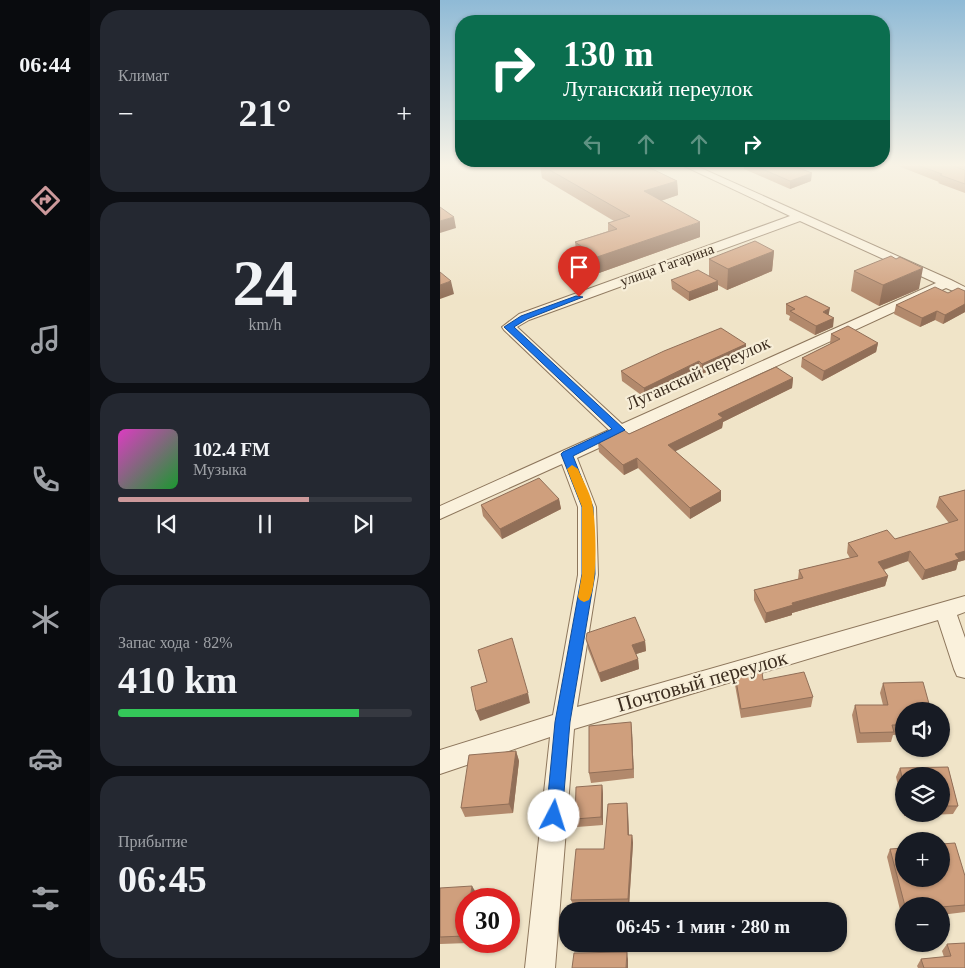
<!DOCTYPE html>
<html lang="ru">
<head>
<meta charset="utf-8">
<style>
  body { margin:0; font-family:"Times New Roman",serif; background:#242831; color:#f1f3f6; height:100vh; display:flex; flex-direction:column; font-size:19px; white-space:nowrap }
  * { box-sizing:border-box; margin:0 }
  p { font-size:16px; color:#9ea1a6 }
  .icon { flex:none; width:28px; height:28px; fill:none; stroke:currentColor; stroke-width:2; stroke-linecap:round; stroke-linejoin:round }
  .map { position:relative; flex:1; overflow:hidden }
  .details { display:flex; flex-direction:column; gap:10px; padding:10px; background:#0d0f14; width:350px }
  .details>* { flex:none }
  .hud { position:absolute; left:15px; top:15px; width:435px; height:152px; border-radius:20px; box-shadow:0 1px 4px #0004; background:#0b6e4f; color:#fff; overflow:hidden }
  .controls { position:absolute; left:455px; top:702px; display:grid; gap:10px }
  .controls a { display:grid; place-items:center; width:55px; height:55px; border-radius:50%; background:#171b24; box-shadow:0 1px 4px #0004; font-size:25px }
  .speed { position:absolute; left:15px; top:888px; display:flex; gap:10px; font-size:25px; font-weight:700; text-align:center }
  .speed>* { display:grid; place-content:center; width:65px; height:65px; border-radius:50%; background:#171b24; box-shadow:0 1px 4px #0004; line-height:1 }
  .speed .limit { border:8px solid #d22; background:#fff; color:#111 }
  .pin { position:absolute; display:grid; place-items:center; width:42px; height:42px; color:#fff; margin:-51px -21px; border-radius:50% 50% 50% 0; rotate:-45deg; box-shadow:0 0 5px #0007 }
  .pin .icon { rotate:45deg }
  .me { position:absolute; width:55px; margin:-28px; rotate:5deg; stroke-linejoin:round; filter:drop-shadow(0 0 4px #0008) }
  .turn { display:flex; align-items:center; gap:18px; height:105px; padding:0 25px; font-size:22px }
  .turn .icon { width:65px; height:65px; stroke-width:2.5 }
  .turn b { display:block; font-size:35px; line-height:42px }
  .lanes { display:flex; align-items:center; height:48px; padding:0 25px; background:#0003; justify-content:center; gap:25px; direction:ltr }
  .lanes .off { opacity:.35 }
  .big { font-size:38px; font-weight:700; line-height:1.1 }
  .details .card { flex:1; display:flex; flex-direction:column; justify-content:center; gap:8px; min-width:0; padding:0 18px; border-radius:20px; background:#242831 }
  .details .dial { align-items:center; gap:0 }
  .dial b { font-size:65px; line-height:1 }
  .song { display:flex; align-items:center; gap:15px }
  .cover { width:60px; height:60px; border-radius:8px; background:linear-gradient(135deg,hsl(310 70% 55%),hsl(130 70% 35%)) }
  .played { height:5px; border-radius:2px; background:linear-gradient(90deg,#cc999b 65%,#363941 65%) }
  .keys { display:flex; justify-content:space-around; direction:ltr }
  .heat { display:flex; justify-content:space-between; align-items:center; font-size:28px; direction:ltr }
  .charge { height:8px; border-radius:4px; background:linear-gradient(90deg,#34c759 82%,#363941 0) }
  .trip { position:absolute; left:119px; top:902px; width:288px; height:50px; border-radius:20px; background:#171b24; box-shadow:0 1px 4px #0004; font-weight:700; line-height:50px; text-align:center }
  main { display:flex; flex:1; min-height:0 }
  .tabs { display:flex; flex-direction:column; width:90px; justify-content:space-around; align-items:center; background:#090b0e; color:#9ea1a6 }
  .tabs .icon { width:35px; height:35px }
  .tabs .selected { color:#cc999b }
  .tabs b { font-size:22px; color:#f1f3f6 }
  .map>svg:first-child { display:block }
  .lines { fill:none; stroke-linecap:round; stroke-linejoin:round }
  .minor-casing { stroke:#8d765c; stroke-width:2 }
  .minor { fill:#faf1dc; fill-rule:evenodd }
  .wall { fill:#b2896c }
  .shaded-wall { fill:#916f58 }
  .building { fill:#cf9f7d; stroke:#916f58 }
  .route { fill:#1a73e8; stroke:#114b97 }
  .slow { fill:#f59e0b }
  .labels { text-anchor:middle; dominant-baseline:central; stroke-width:4.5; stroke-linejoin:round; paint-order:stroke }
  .far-street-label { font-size:15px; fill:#3d2e20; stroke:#f7eed8 }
  .street-label { font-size:18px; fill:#3d2e20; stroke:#f7eed8 }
  .near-street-label { font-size:21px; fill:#3d2e20; stroke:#f7eed8 }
</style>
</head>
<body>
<main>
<nav class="tabs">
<b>06:44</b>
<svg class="icon selected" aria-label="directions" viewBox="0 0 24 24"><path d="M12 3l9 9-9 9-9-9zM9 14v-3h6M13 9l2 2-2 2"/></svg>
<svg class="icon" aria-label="music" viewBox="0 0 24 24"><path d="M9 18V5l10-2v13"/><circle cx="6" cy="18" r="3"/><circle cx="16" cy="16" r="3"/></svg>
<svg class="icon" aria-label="phone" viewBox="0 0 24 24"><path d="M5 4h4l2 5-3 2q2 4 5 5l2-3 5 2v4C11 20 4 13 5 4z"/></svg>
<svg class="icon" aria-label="climate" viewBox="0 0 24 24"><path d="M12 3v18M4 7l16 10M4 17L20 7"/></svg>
<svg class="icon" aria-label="car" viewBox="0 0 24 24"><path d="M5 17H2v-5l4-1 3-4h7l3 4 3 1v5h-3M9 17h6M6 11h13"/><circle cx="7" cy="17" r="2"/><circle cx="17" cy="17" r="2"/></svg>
<svg class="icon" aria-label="filters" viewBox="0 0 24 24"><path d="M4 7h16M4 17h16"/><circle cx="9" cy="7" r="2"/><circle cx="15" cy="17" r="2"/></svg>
</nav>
<section class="details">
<div class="card"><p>Климат</p>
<div class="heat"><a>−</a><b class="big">21°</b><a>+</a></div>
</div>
<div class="card dial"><b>24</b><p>km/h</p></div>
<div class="card">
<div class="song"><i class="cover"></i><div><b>102.4 FM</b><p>Музыка</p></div></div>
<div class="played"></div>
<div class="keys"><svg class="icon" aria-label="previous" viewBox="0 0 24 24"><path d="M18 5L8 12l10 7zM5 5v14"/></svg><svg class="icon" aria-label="pause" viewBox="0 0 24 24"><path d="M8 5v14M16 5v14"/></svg><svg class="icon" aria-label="next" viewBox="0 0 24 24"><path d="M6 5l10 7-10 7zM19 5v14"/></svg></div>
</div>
<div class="card"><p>Запас хода · 82%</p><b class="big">410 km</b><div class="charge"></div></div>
<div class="card"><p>Прибытие</p><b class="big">06:45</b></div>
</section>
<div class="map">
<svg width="525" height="968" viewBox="0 0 525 968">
  <rect width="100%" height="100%" fill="#f0e4c8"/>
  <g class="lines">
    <defs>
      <path id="minor" d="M242 165H254L511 280 525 287V296L506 288 137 458 156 507 158 575 137 707 525 596V612L517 615 525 638V678L517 676 514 669 498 620 134 729 115 968H85L110 737 0 774V750L113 715 138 575V507L122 464 0 519V506L169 430 64 330 62 327 79 314 350 216ZM360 221 496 283 182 424 77 327 89 320Z"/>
    </defs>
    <use href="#minor" class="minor-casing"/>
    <use href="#minor" class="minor"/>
  </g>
  <g class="wall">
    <path d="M99 165H204L237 181 238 195 221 201 260 237 159 273 137 258 135 242 168 231V223L174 221 102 178 100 165Z"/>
    <path d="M304 165H351L371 181 350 189 304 169Z"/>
    <path d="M456 165H511L525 170V193L498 183 499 182Z"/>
    <path d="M512 165H525V169Z"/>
    <path d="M334 251 332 271 287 290 278 285V290L249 301 232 289 231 280 269 276V259Z"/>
    <path d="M414 271 479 289 439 306 411 291Z"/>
    <path d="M525 291V312L503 324 495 320 480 327 454 314 456 305 508 293Z"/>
    <path d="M346 304 389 315 393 327 375 335 349 320 350 316 346 314Z"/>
    <path d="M391 334 438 343 436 352 382 381 361 367 362 358 390 344Z"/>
    <path d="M306 344V354L262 374 259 371 204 397 182 381 181 371Z"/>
    <path d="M353 378 352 388 283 422 282 428 235 451 281 491V501L250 519 198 468 184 475 159 452 158 442 189 434Z"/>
    <path d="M525 490V560L518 562 516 570 482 580 468 561 444 570 448 576 445 586 352 613V615L325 623 314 600V590L358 579 359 570 410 558 407 553 408 543 455 539 509 523 496 507 499 497Z"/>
    <path d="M119 499 121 509 62 539 43 516 41 505Z"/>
    <path d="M146 639 205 641 206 651 196 654 198 659 199 669 161 682 148 649Z"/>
    <path d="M295 675 373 697 371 707 301 718 295 685Z"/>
    <path d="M443 683 464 711V734L453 735 451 742 417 743 412 715 415 705H443L440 693Z"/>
    <path d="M191 722 192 731 194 778 151 783 149 773Z"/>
    <path d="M76 751 79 761 73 813 25 817 21 808Z"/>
    <path d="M508 767 518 806 513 814 464 816V814H501V776H464V813L456 777 460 768Z"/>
    <path d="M162 785 163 794V825L137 827 135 819Z"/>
    <path d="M187 803 188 812 189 835H192L193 843 189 906 134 907 131 900 164 849Z"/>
    <path d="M450 849 525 876V912L501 915V906H464V918H462L447 857Z"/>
    <path d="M0 888 37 894 26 899V941H29V943L0 944Z"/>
    <path d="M507 944 525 968H478L477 966 481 959 504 957 502 951Z"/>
  </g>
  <g class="shaded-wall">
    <path d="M372 173 371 181 350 189V181Z"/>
    <path d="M237 181 238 195 205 206 204 191Z"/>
    <path d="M14 217 16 228 0 233V221Z"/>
    <path d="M260 222V237L159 273 157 257Z"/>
    <path d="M334 251 332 271 287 290 288 269Z"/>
    <path d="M483 268 479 289 439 306 443 285Z"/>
    <path d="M11 281 14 294 0 299V285Z"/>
    <path d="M278 281V290L249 301V292Z"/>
    <path d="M525 304V312L503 324 505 315Z"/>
    <path d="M390 308 388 318 383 312Z"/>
    <path d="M497 311 495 320 480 327 482 318Z"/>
    <path d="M394 318 393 327 375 335 376 326Z"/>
    <path d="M438 343 436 352 382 381 384 371Z"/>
    <path d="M306 344V354L262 374V364Z"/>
    <path d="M259 361V371L204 397V388Z"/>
    <path d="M353 378 352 388 283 422 282 428 228 455V445L278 414Z"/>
    <path d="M197 458 198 468 184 475 183 465Z"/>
    <path d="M281 491V501L250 519V508Z"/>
    <path d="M119 499 121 509 62 539 60 529Z"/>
    <path d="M470 551 468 561 436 572 438 562Z"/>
    <path d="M525 551V560L518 562 516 570 482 580 485 570 515 554Z"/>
    <path d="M448 576 445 586 352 613V615L325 623 326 613 352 603Z"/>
    <path d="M205 641 206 651 193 655 192 645Z"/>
    <path d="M198 659 199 669 161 682 159 673Z"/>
    <path d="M88 693 90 703 40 721 36 711Z"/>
    <path d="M191 722 192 731 194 778 193 769Z"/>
    <path d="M76 751 79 761 73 813 69 804Z"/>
    <path d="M162 785 163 794V825L161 817Z"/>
    <path d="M187 803 188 812 189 843 188 835Z"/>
    <path d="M192 835 193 843 189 906 188 899Z"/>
    <path d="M32 886 37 894 36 899H30Z"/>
    <path d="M26 923V939L24 936Z"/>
    <path d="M187 952 188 959V968H186Z"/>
  </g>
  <g class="building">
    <path d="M101 165H204L237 181 204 191 260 222 157 257 135 242 177 229 168 223 190 216Z"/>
    <path d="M313 165H351L372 173 350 181Z"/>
    <path d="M477 165H511L525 170V184L500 175 502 174Z"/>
    <path d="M0 207 14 217 0 221Z"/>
    <path d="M315 241 334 251 288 269 269 259Z"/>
    <path d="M451 256 456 259 460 257 483 268 443 285 414 271Z"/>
    <path d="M258 270 278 281 249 292 231 280Z"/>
    <path d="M0 272 11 281 0 285Z"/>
    <path d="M495 287 508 293 518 288 525 291V304L505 315 497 311 482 318 456 305Z"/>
    <path d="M366 296 390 308 383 312 394 318 376 326 350 311 355 309 346 304Z"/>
    <path d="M408 326 438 343 384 371 362 358 400 339 391 334Z"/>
    <path d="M281 328 306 344 262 364 259 361 204 388 181 371 224 351Z"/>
    <path d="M336 367 353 378 278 414 283 418 228 445 281 491 250 508 197 458 183 465 158 442 184 430 189 434Z"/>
    <path d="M99 478 119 499 60 529 41 505Z"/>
    <path d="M525 490V551L515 554 519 559 485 570 470 551 438 562 448 576 352 603 353 605 326 613 314 590 363 578 359 570 418 556 408 543 447 530 455 539 518 520 499 497Z"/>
    <path d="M195 617 205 641 192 645 198 659 159 673 146 639 147 633Z"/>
    <path d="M72 638 88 693 36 711 31 687 47 682 38 650Z"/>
    <path d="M322 672 323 680 364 672 373 697 301 709 295 675Z"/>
    <path d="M483 682 491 711H464V725H452L454 732 420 733 415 705H448L443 683Z"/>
    <path d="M191 722 193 769 149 773V726Z"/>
    <path d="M76 751 69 804 21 808 29 755Z"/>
    <path d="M508 767 518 806H501V776H464V787L460 768Z"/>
    <path d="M162 785 161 817 135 819 136 787Z"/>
    <path d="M187 803 188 835H192L188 899 131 900 136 849H164L168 804Z"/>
    <path d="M515 843 525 876V905L501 907V906H465L450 849 464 848V879H501V844Z"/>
    <path d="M32 886 30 899H26V923L24 936 0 937V888Z"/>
    <path d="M525 943V968H484L481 959 511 956 507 944Z"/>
    <path d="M187 952 186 968H132L134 953Z"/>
  </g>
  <linearGradient id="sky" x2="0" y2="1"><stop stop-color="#8fbad6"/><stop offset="0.55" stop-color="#f8f3e6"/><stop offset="1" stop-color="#f8f3e6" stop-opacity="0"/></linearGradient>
  <rect width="525" height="300" fill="url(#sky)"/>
  <path class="route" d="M136 296 143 297 87 319 74 327 185 430 133 456 153 507 155 574 130 722 122 816 120 822 114 825 108 822 106 816 115 722 142 574V507L121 454 123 452 172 429 64 327 81 316Z"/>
  <path class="slow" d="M132 465 138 469C143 481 152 496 153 508 156 528 158 584 149 600L144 602 140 600 138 597 142 574V507L127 469Z"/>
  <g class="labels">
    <g class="far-street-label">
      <text transform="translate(227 265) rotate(-20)">улица Гагарина</text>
    </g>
    <g class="street-label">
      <text transform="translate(258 373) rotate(-24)">Луганский переулок</text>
    </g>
    <g class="near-street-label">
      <text transform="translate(262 681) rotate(-16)">Почтовый переулок</text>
    </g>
  </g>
</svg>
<div class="controls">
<a><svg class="icon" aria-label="sound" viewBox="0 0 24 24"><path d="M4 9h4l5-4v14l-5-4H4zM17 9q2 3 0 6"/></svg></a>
<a><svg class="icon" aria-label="layers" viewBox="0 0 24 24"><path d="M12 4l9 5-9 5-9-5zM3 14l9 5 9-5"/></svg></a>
<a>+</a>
<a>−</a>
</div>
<div class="speed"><div class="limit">30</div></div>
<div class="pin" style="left:139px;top:297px;background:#d93025"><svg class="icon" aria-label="arrive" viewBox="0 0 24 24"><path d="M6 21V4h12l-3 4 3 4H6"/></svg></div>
<svg class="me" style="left:114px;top:816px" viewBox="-20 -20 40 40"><circle r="19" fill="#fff"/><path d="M0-13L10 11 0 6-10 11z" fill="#1a73e8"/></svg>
<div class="trip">06:45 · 1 мин · 280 m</div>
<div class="hud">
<div class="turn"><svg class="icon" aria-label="right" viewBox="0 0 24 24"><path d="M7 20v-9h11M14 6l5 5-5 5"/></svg><div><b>130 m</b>Луганский переулок</div></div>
<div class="lanes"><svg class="icon off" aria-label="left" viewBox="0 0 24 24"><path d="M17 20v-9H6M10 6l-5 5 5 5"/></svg><svg class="icon off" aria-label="ahead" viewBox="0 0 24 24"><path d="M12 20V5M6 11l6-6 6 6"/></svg><svg class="icon off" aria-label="ahead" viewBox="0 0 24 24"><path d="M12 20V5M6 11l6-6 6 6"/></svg><svg class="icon" aria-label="right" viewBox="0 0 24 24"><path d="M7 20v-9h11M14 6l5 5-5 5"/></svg></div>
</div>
</div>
</main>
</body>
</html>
